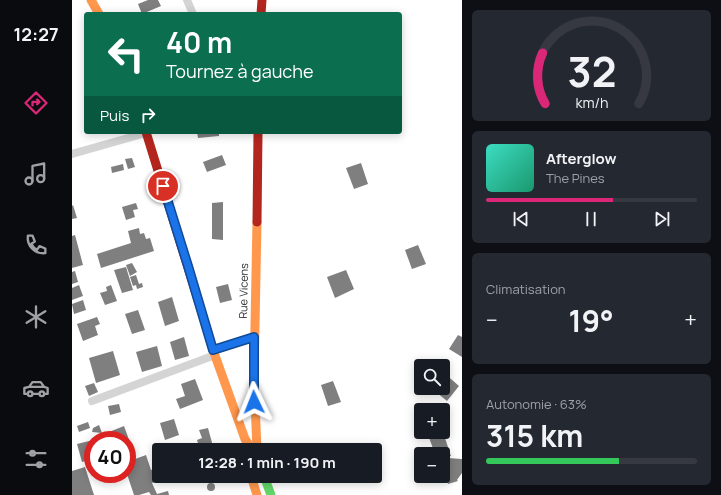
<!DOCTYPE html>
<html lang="fr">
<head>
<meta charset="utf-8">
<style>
  body { margin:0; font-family:Manrope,sans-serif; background:#242831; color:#f1f3f6; height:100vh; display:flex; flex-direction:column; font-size:15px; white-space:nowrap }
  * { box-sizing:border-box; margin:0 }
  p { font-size:13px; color:#9ea1a6 }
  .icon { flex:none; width:22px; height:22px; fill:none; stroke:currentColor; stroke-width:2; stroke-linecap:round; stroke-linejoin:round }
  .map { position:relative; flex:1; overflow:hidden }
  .drawer { display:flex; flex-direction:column; gap:10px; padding:10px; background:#0d0f14; width:259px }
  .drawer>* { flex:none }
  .hud { position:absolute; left:12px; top:12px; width:318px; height:122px; border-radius:4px; box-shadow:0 2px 10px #0003; background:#0b6e4f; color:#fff; overflow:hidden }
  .tools { position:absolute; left:342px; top:359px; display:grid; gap:8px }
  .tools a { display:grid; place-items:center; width:36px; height:36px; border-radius:4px; background:#171b24; box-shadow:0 2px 10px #0003; font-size:20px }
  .speed { position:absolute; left:12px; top:431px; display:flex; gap:8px; font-size:20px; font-weight:700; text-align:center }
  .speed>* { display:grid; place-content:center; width:52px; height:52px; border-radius:50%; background:#171b24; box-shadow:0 2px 10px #0003; line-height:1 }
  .speed .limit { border:6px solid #d22; background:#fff; color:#111 }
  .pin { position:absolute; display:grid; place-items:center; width:34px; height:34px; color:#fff; margin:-17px; border:2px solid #fff; border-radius:50%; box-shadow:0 1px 4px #0007 }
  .me { position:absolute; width:44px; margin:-22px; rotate:358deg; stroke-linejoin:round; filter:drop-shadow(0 0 3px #0008) }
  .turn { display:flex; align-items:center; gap:14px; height:84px; padding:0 16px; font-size:18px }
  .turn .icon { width:52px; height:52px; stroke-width:2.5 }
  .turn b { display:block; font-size:28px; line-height:34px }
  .then { display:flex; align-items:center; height:38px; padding:0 16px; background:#0003; gap:8px; font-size:15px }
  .big { font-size:30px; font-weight:700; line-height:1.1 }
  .drawer .card { flex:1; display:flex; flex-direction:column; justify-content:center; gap:6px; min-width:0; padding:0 14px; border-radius:6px; background:#242831 }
  .drawer .dial { align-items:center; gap:0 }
  .dial svg { height:104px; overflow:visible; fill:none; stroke:#363941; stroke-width:7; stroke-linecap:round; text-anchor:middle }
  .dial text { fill:#f1f3f6; stroke:none }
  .song { display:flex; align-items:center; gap:12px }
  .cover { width:48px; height:48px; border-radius:6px; background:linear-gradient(135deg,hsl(170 70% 55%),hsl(160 70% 35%)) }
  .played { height:4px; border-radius:2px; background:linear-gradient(90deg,#db2777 60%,#363941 60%) }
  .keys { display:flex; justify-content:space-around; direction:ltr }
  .heat { display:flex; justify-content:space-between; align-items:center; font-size:22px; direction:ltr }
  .charge { height:6px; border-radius:3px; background:linear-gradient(90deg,#34c759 63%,#363941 0) }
  .trip { position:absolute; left:80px; top:443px; width:230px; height:40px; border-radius:4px; background:#171b24; box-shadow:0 2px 10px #0003; font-weight:700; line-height:40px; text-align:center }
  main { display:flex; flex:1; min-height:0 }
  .dock { display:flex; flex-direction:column; width:72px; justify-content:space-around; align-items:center; background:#090b0e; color:#9ea1a6 }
  .dock .icon { width:28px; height:28px }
  .dock .selected { color:#db2777 }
  .dock b { font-size:18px; color:#f1f3f6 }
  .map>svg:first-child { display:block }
  .building { fill:#7f7f7f }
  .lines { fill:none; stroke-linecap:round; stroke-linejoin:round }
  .street { stroke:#d4d4d4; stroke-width:8 }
  .fast { stroke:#63d668; stroke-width:9 }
  .slow { stroke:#ff974d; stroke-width:9 }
  .jam { stroke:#b3261e; stroke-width:9 }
  .route-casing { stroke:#114b97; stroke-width:10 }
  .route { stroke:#1a73e8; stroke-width:7 }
  .labels { text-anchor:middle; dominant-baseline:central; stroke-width:4; stroke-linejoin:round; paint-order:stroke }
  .street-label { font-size:11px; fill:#2f2f2f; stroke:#fff }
</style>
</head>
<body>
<main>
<nav class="dock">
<b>12:27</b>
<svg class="icon selected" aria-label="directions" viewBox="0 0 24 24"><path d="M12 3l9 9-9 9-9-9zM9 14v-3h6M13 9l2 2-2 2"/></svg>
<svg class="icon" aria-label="music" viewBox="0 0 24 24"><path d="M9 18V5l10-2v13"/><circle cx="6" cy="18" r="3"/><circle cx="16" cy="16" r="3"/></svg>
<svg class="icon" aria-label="phone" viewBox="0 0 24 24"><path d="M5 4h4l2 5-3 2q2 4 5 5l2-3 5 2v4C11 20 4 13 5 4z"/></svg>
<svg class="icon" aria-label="climate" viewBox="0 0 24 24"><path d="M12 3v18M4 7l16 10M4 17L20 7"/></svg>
<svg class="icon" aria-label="car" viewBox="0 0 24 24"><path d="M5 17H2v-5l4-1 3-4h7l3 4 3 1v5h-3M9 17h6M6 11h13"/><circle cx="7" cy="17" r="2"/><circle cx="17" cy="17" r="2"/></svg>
<svg class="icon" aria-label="filters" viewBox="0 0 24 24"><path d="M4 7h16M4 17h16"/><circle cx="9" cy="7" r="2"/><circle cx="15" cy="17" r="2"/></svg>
</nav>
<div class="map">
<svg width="390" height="495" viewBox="0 0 390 495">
  <rect width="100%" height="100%" fill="#fff"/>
  <g class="building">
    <path d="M76 0H86L89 6 70 14 66 4Z"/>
    <path d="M125 132H147V136L126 138Z"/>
    <path d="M150 155 154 165 135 172 131 162Z"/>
    <path d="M60 158 63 167 56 169 53 159Z"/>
    <path d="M289 163 296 184 282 189 274 168Z"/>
    <path d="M51 164 52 170 40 173 39 167Z"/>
    <path d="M151 202V240L140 239V203Z"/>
    <path d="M64 203 66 209 61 210 63 217 54 220 50 207Z"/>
    <path d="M1 205 5 218 0 219V206Z"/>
    <path d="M67 228 68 234 72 233 74 239 78 238 82 251 29 268 25 254 59 243 56 231Z"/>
    <path d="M3 235 11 265 0 268V236Z"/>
    <path d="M346 245 354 264 340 269 333 250Z"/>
    <path d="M60 263 65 272 58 276 54 265Z"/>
    <path d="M54 267 61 290 50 293 42 270Z"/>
    <path d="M274 270 282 289 263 298 255 277Z"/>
    <path d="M3 271 6 282 0 284V272Z"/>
    <path d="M64 275 67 284 70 283 71 287 65 289 64 285 61 286 58 277Z"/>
    <path d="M156 284 160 300 148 303 144 287Z"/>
    <path d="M7 285 11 296 0 300V288Z"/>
    <path d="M39 285 45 301 33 305 28 293 35 291 34 287Z"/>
    <path d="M100 297 107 321 93 326 86 302Z"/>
    <path d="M11 300 14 310 2 314 0 304Z"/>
    <path d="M66 310 73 330 60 334 53 314Z"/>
    <path d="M25 317 28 324 23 326 26 335 11 341 5 324Z"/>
    <path d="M386 335 390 337V357L377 349Z"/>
    <path d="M112 337 117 356 103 360 98 342Z"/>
    <path d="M85 346 90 366 70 372 64 352Z"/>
    <path d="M41 351 48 375 24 383 17 358Z"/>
    <path d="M371 372 387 386 375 401 359 388H371Z"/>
    <path d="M123 379 131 400 108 409 104 399 113 396 109 384Z"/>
    <path d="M261 381 269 402 256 406 249 385Z"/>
    <path d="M22 383 26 392 17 396 13 386Z"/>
    <path d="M47 404 49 412 38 415 36 406Z"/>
    <path d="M102 419 107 435 93 440 88 423Z"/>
    <path d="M16 422 18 428 7 432 5 426Z"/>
    <path d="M27 425 30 433 20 432 21 428Z"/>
    <path d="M52 426 60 448 55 450V440H40L37 432Z"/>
    <path d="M136 428 142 450H128L125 440 130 438 127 430Z"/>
    <path d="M355 432H371L379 456 371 458V454H363Z"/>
    <path d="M21 440V459L10 462 5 444Z"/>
    <path d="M74 455 79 470 84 468 88 480 80 483 85 494 96 491 97 495H79L77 492 67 495H62L55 474V462Z"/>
    <path d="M376 458 390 459V473L385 480 386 481 376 484 371 473V465Z"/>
    <path d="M13 467 22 495H0V471Z"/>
    <circle cx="139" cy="487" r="4"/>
  </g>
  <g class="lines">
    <g class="street">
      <path d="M115 0 121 14"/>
      <path d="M0 154 74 133"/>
      <path d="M20 401 143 355"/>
    </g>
    <g class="fast">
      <path d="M141 350 182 337"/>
      <path d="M192 476 199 495"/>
    </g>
    <g class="slow">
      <path d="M19 0 27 14"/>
      <path d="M185 222 182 377 185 450"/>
      <path d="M126 300 141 350 173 439 180 450"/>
      <path d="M179 476 185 495"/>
    </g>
    <g class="jam">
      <path d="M189 14 190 0"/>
      <path d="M74 132 126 300"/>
      <path d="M185 222 186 132"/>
    </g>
  </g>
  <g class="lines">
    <defs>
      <path id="route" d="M91 186 116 266 141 350 182 337V402"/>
    </defs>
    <use href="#route" class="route-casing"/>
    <use href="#route" class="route"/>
  </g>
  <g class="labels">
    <g class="street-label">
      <text transform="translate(171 291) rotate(-89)">Rue Vicens</text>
    </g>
  </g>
</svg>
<div class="tools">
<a><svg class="icon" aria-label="search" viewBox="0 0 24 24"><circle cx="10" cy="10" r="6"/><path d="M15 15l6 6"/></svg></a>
<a>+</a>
<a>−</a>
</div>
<div class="speed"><div class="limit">40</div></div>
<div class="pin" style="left:91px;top:186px;background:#d93025"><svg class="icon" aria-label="arrive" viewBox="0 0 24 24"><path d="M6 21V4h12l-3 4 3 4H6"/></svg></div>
<svg class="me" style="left:182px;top:402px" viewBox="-20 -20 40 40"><path d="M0-17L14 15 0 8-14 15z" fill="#1a73e8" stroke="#fff" stroke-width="4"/></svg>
<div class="trip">12:28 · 1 min · 190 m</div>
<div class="hud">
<div class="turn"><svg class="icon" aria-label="left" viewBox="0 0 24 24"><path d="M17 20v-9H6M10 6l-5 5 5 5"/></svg><div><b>40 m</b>Tournez à gauche</div></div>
<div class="then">Puis<svg class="icon" aria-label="right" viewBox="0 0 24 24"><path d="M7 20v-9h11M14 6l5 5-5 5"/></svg></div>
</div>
</div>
<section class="drawer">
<div class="card dial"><svg viewBox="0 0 100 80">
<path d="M14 69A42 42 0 1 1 86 69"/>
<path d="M14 69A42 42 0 0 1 12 30" stroke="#db2777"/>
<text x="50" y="56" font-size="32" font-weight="700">32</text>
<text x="50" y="72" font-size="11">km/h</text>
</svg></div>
<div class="card">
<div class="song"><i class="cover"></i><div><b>Afterglow</b><p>The Pines</p></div></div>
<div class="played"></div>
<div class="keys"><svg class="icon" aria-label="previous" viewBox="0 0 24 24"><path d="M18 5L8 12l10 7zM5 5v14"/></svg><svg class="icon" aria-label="pause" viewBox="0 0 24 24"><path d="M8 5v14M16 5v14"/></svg><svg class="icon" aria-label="next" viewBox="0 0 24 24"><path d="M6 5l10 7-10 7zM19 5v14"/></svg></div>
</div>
<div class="card"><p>Climatisation</p>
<div class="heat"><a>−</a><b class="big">19°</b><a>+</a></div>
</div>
<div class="card"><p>Autonomie · 63%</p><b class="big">315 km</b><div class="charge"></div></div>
</section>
</main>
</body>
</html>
